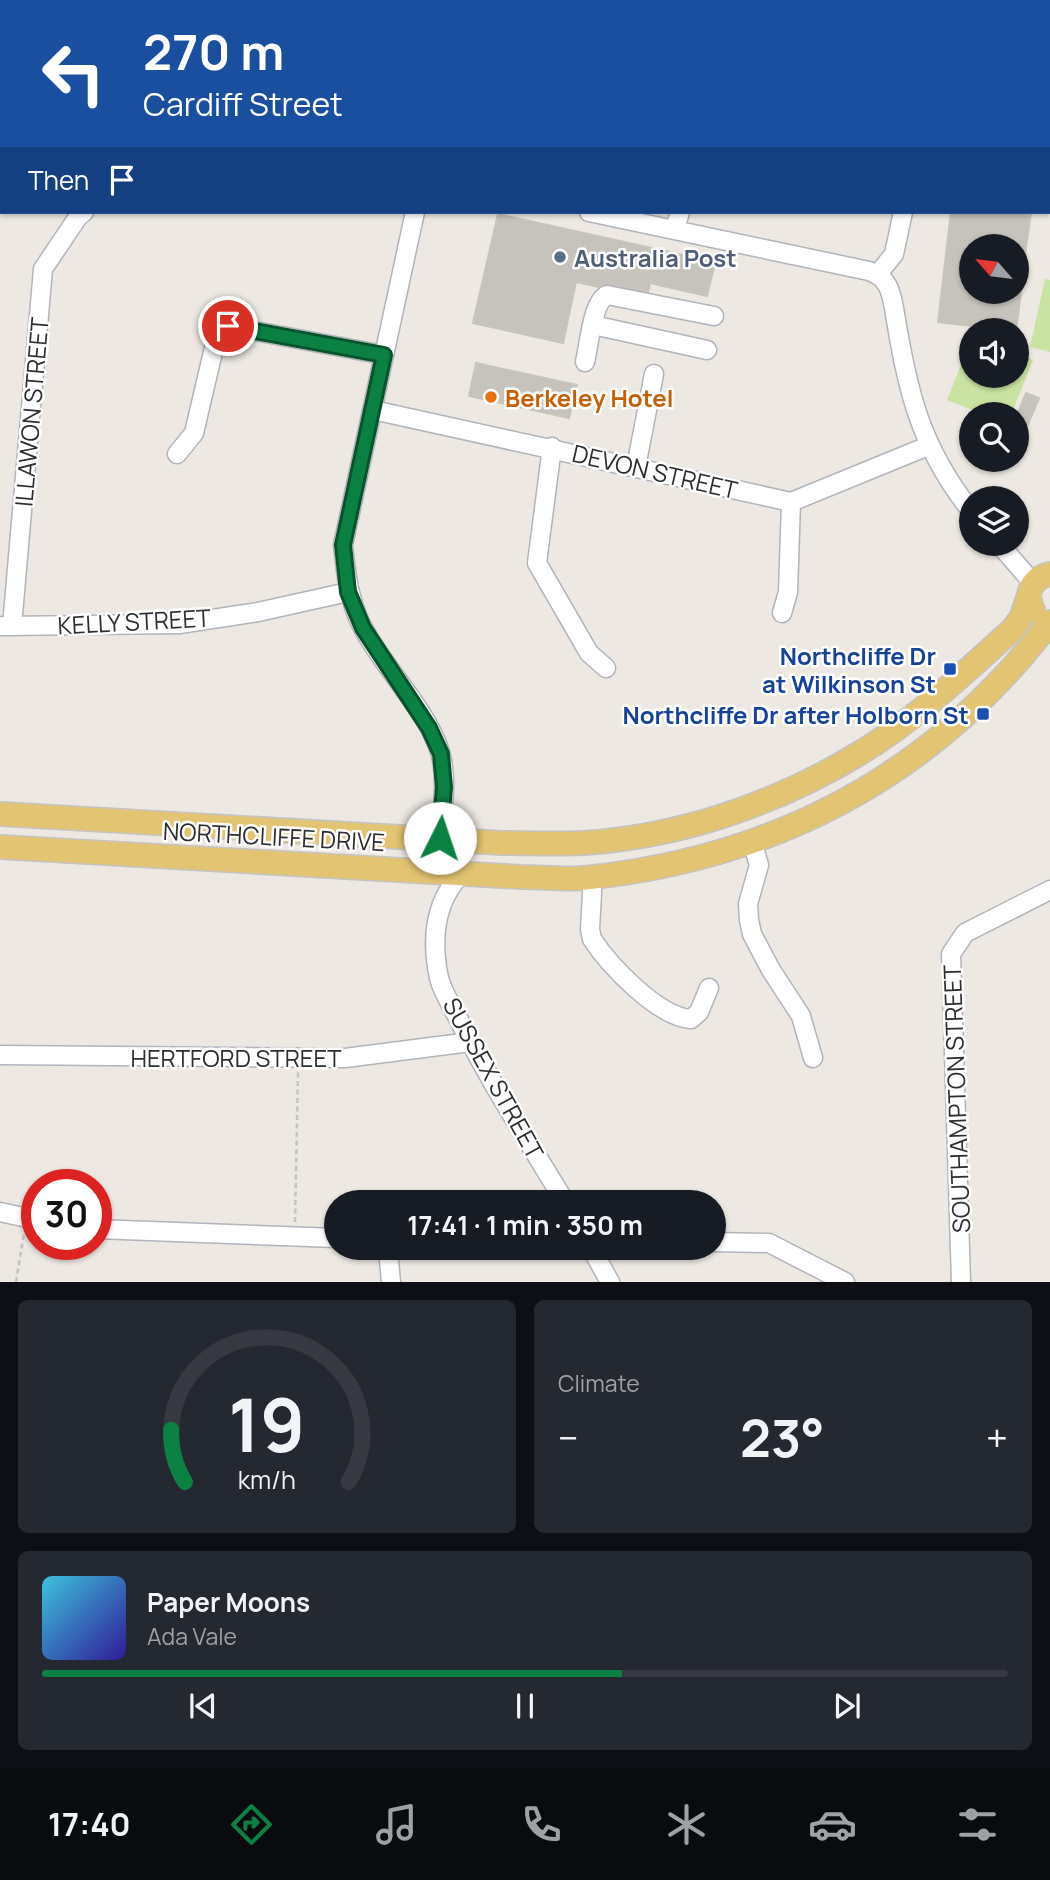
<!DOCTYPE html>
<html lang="en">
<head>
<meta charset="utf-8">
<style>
  body { margin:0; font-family:Manrope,sans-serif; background:#242831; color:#f1f3f6; height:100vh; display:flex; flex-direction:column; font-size:26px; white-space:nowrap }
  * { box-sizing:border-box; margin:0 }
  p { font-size:23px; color:#9ea1a6 }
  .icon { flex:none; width:38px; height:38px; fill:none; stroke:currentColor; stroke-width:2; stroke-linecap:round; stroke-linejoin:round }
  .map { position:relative; height:1282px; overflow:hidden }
  .side { display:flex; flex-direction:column; gap:18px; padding:18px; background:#0d0f14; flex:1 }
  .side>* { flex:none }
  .hud { position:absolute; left:0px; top:0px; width:1050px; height:214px; box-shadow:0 2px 5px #0004; background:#1a4fa0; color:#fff; overflow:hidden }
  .needle { width:46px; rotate:298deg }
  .buttons { position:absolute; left:959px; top:234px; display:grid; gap:14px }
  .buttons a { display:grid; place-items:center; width:70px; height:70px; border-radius:50%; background:#171b24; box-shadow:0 2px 5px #0004; font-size:35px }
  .speed { position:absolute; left:21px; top:1169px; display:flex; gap:14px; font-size:35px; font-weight:700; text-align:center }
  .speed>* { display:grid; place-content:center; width:91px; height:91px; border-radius:50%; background:#171b24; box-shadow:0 2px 5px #0004; line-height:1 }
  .speed .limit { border:10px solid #d22; background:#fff; color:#111 }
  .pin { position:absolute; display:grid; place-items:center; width:60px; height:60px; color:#fff; margin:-30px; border:4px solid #fff; border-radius:50%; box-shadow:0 2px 7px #0007 }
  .me { position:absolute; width:77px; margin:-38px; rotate:4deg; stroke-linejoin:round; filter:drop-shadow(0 0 5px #0008) }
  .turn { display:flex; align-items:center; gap:24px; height:147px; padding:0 28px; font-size:32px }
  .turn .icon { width:91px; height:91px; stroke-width:2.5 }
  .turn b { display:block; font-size:49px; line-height:60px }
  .then { display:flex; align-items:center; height:66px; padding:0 28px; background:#0003; gap:14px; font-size:26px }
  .big { font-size:52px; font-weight:700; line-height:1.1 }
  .side .widget { flex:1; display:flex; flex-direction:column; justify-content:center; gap:10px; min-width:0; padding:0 24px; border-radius:10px; background:#242831 }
  .side .dial { align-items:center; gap:0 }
  .dial svg { height:182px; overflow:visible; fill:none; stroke:#363941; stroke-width:7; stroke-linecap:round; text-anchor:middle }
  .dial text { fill:#f1f3f6; stroke:none }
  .song { display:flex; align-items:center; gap:21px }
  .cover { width:84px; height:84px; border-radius:10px; background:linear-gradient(135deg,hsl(190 70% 55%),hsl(250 70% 35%)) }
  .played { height:7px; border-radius:4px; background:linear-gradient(90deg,#0b8043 60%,#363941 60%) }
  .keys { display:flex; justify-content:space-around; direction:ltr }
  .heat { display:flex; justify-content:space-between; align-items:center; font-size:38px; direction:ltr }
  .side .tiles { flex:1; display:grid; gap:18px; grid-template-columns:1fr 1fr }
  .widget:last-child { grid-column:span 2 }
  .trip { position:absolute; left:324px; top:1190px; width:402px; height:70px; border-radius:35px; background:#171b24; box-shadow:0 2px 5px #0004; font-weight:700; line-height:70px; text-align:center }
  .tab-bar { display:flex; height:112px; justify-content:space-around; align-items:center; background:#090b0e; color:#9ea1a6 }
  .tab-bar .icon { width:49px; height:49px }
  .tab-bar .active { color:#0b8043 }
  .tab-bar b { font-size:32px; color:#f1f3f6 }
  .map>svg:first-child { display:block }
  .green { fill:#badda5 }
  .pitch { fill:#cae3a2 }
  .building { fill:#c6c3bd; stroke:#c9c4bb; stroke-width:2 }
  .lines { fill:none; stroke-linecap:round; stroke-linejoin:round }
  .minor-casing { stroke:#b2b4bc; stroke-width:21 }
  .major-casing { stroke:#c4c4c4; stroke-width:26 }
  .path { stroke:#c4c4c4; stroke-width:2.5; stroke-dasharray:5 3.5; stroke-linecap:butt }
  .minor { stroke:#fff; stroke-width:18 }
  .major { stroke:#e3c472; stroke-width:23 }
  .route-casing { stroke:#07532c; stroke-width:18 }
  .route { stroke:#0b8043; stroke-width:12 }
  .service-dot { fill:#5c6f8a; stroke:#fff; stroke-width:2.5 }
  .food-dot { fill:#e8710a; stroke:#fff; stroke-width:2.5 }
  .transit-dot { fill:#1a4fb4; stroke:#fff; stroke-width:2.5 }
  .labels { text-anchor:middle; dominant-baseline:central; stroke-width:5; stroke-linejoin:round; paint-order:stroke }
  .service-label { font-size:24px; font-weight:bold; fill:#4e5e75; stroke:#fff; text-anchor:start }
  .food-label { font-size:24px; font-weight:bold; fill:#c56008; stroke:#fff; text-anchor:start }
  .street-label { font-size:24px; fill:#2e2e2e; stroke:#fff }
  .transit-label { font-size:24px; font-weight:bold; fill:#164399; stroke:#fff; text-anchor:end }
</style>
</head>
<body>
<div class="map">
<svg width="1050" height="1282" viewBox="0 0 1050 1282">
  <rect width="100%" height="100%" fill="#ede8e2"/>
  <path class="green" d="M229 0H524L228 2Z"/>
  <g class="pitch">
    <path d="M1045 279 1050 280V352L1030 347Z"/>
    <path d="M971 339V376H1017V353L1033 360 1011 415H985L947 400Z"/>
  </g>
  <g class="building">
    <path d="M951 212H1031L1023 270 1017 269V247H971V292H1021L1016 331 938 322Z"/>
    <path d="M498 214 715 262 707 296 650 283 648 292 609 284 599 287 576 282 563 343 473 323Z"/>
    <path d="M476 363 577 385 569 418 469 396Z"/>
    <path d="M1026 393 1039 398 1017 451V415Z"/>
  </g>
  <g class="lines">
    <defs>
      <g id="minor">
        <path d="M211 0V2"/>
        <path d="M531 2 532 0"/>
        <path d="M724 2 725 0"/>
        <path d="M946 2V0"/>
        <path d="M415 212 343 545C346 574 349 602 363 628 385 670 426 708 440 752 448 779 442 811 440 838"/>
        <path d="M589 212 869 271C887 277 891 290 894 308 907 389 919 445 971 511"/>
        <path d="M675 229 680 212"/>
        <path d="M878 274 894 254 903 212"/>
        <path d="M593 325 707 350"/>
        <path d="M585 362C589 346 592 302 607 295L714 316"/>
        <path d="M373 410 791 502 928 446"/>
        <path d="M552 447 537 563 589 653 606 668"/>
        <path d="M177 454 194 433 217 335 228 326 384 355"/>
        <path d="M636 467 654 374"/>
        <path d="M999 544 1033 583"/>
        <path d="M782 613 788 592 791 502"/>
        <path d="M2 626 179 624 258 612 348 592"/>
        <path d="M12 626 43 269 78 217 84 212"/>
        <path d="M752 841 759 865 748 904 749 920 752 934 771 970 801 1016 813 1058"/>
        <path d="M462 873C434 902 431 940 439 978 443 994 455 1011 462 1026 493 1087 530 1144 565 1202"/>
        <path d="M593 876 590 929 592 939C609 965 658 1017 691 1019L699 1012 709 988"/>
        <path d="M0 1055 345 1058 470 1042"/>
        <path d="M0 1212 37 1220"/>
        <path d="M96 1229 336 1238"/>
        <path d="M714 1242 769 1243 845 1282"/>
        <path d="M385 1248 388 1250 391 1282"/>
        <path d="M591 1248 610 1282"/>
        <path d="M961 1282 951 954 965 933 1050 890"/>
      </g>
      <g id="major">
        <path d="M1033 610C1024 593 1032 578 1050 574"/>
        <path d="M0 814 503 843C530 843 557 844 583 843 678 837 773 805 855 756 913 722 963 674 1012 630L1021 618 1028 598"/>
        <path d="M0 847 521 877C542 877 564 880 585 878 776 858 933 776 1050 622"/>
      </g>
    </defs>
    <use href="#minor" class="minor-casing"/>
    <use href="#major" class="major-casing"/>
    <g class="path">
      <path d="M620 2 621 0"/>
      <path d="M640 2V0"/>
      <path d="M761 2 763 0"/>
      <path d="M295 1222 298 1072"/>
      <path d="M16 1282 24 1233"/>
    </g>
    <use href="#minor" class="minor"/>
    <use href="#major" class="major"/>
  </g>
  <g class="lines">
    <defs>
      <path id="route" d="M228 326 384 355 343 545 348 592 363 628 429 728 441 754 444 787 440 838"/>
    </defs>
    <use href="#route" class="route-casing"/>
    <use href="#route" class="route"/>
  </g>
  <circle class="service-dot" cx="560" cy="257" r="7"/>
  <circle class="food-dot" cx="491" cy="397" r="7"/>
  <g class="transit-dot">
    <rect x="943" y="662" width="14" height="14" rx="3.5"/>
    <rect x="976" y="707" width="14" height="14" rx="3.5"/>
  </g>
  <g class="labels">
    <g class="service-label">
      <text x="574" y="257">Australia Post</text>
    </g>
    <g class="food-label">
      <text x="505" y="397">Berkeley Hotel</text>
    </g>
    <g class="street-label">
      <text transform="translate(31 412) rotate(-85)">ILLAWON STREET</text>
      <text transform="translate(655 471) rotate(13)">DEVON STREET</text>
      <text transform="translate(134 621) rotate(-3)">KELLY STREET</text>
      <text transform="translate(274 836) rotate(3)">NORTHCLIFFE DRIVE</text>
      <text x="236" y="1057">HERTFORD STREET</text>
      <text transform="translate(494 1078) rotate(61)">SUSSEX STREET</text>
      <text transform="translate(956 1099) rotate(-92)">SOUTHAMPTON STREET</text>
    </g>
    <g class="transit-label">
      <text x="936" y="655">Northcliffe Dr<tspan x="936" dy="28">at Wilkinson St</tspan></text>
      <text x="969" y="714">Northcliffe Dr after Holborn St</text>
    </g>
  </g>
</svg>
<div class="buttons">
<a><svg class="needle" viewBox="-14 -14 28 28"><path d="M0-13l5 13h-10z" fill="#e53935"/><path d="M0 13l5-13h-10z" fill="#9ea1a6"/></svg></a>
<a><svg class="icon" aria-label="sound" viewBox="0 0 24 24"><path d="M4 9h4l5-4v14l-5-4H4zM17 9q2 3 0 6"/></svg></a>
<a><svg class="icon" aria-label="search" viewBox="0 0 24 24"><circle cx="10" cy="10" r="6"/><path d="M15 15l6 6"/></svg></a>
<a><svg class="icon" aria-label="layers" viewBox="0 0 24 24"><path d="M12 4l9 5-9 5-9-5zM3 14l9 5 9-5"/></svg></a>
</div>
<div class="speed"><div class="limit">30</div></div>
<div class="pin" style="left:228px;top:326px;background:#d93025"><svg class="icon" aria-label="arrive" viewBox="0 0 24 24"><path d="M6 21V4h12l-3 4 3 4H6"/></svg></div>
<svg class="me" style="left:440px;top:838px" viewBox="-20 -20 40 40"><circle r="19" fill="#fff"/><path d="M0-13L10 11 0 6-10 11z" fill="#0b8043"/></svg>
<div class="trip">17:41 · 1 min · 350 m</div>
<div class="hud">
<div class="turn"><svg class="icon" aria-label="left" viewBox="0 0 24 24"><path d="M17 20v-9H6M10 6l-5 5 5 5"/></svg><div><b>270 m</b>Cardiff Street</div></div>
<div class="then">Then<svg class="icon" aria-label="arrive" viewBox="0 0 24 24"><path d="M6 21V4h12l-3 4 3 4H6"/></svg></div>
</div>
</div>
<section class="side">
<div class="tiles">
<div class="widget dial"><svg viewBox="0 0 100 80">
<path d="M14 69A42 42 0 1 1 86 69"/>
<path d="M14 69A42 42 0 0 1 8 46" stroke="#0b8043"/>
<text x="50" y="56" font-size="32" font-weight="700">19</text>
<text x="50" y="72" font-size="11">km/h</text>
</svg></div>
<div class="widget"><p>Climate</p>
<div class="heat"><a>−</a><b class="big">23°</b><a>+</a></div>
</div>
<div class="widget">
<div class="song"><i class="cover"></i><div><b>Paper Moons</b><p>Ada Vale</p></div></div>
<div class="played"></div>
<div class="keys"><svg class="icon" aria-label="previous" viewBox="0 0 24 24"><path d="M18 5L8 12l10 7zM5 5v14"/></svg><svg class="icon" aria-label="pause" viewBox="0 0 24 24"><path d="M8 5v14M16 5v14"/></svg><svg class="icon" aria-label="next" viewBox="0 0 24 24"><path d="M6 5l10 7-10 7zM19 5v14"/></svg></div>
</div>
</div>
</section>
<nav class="tab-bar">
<b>17:40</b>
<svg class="icon active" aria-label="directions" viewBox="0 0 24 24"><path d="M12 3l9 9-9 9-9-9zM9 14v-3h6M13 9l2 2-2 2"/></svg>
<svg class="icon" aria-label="music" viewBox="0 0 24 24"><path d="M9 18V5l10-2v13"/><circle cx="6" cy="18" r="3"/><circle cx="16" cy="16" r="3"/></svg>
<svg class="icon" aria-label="phone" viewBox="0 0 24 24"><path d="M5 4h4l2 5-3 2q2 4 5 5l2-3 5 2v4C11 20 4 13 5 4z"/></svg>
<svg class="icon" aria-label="climate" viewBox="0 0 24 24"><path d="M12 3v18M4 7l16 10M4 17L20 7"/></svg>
<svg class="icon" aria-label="car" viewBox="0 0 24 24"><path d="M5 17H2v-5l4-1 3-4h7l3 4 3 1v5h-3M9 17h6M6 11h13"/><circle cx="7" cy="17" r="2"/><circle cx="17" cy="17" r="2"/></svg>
<svg class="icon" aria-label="filters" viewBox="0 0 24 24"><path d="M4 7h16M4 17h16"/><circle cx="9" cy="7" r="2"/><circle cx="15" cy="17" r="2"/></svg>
</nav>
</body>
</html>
